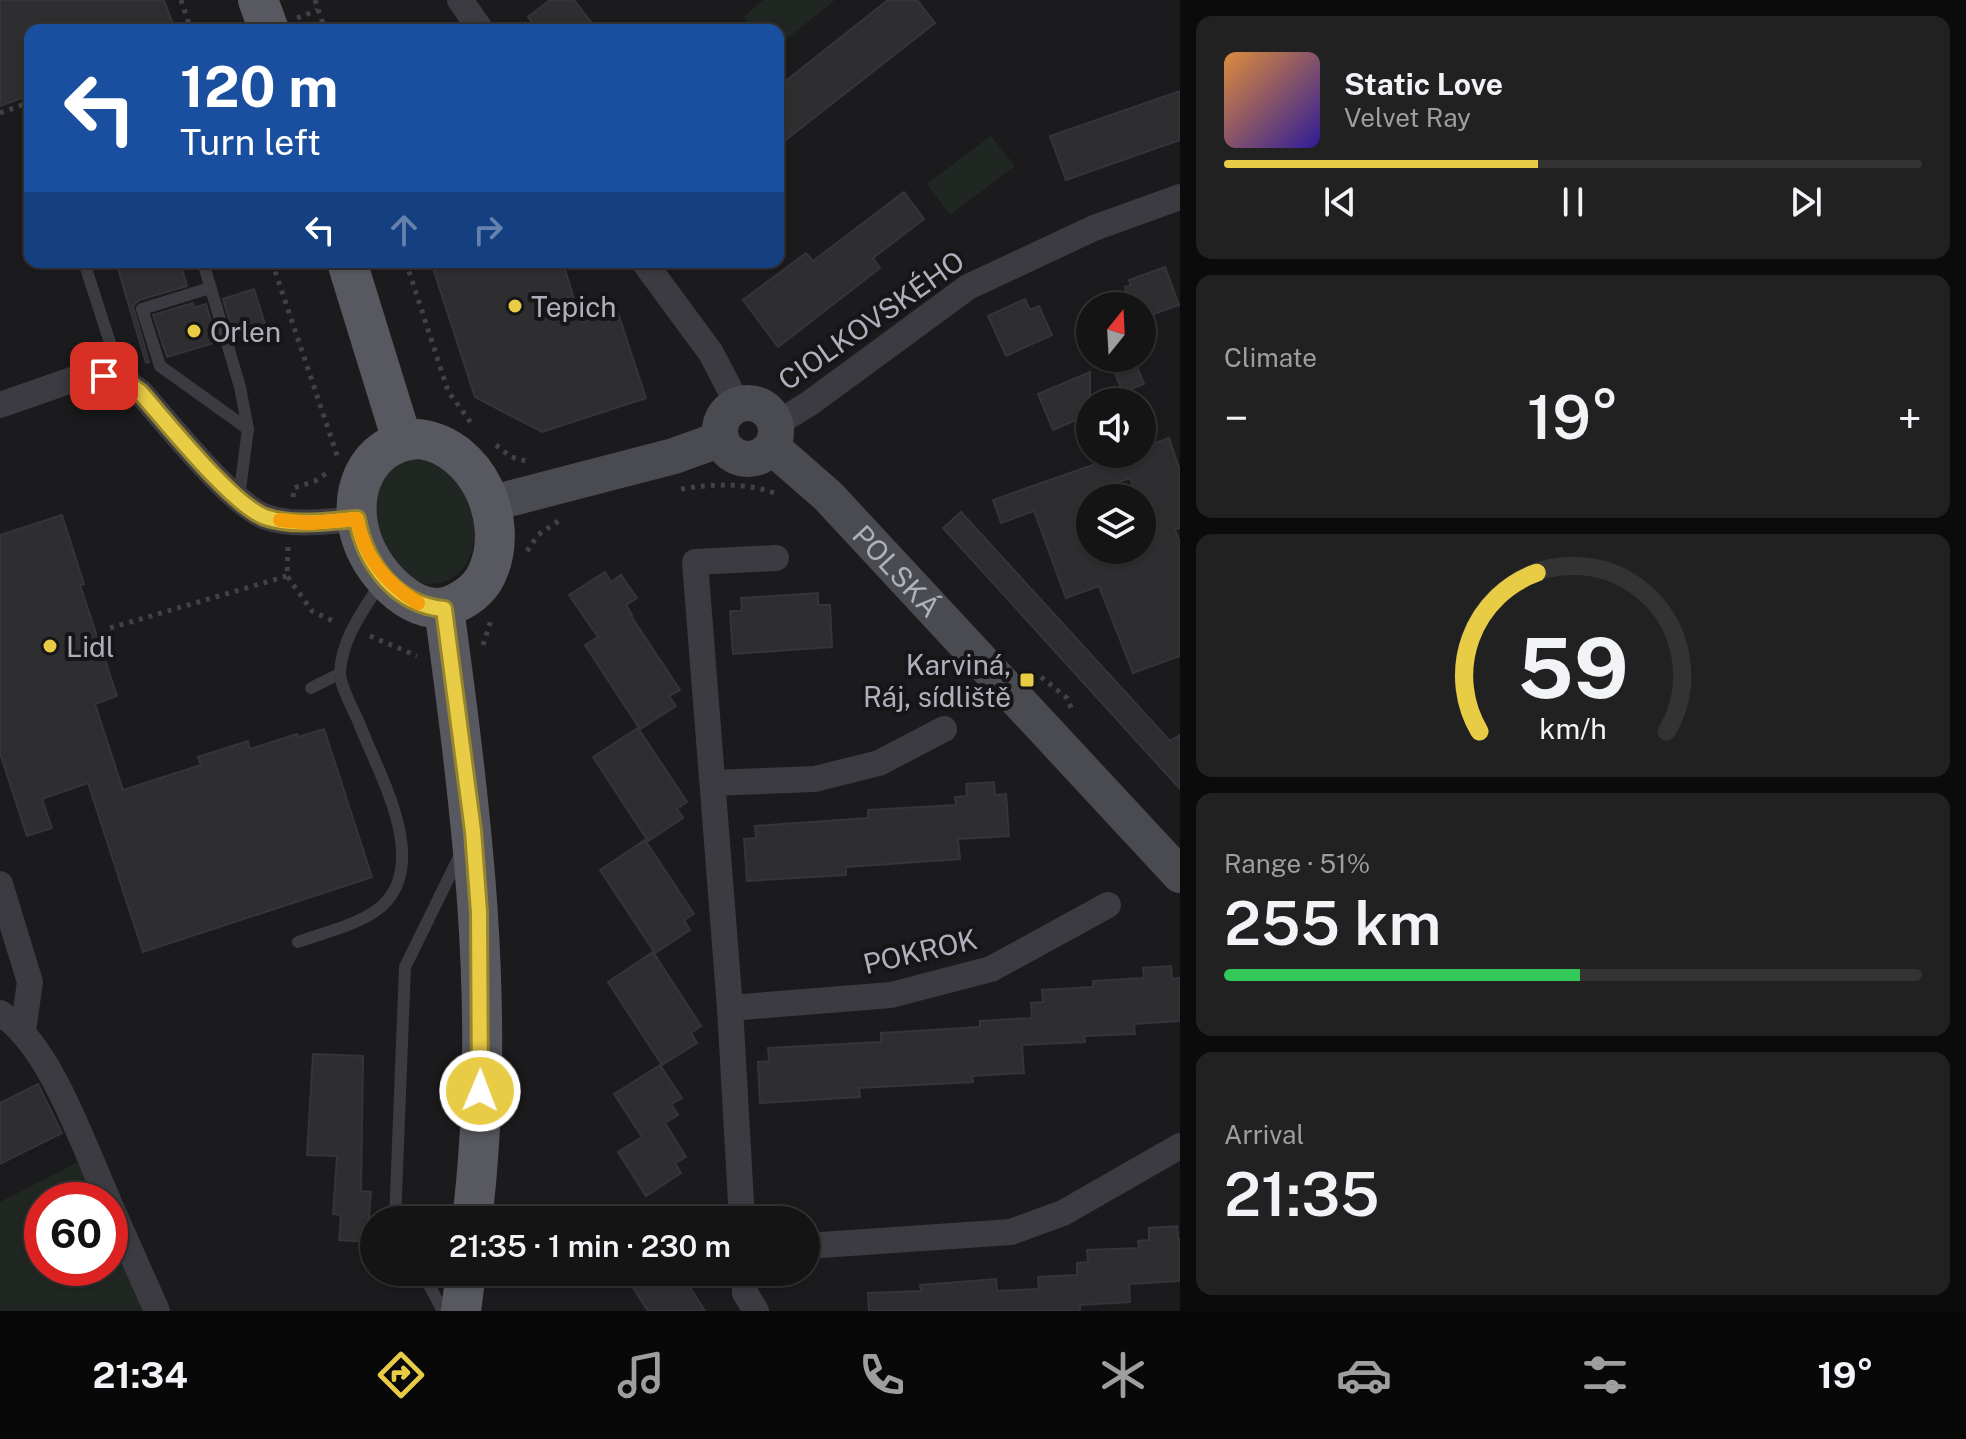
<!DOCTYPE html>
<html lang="en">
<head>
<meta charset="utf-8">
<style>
  body { margin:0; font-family:"Public Sans",sans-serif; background:#212122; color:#f1f3f6; height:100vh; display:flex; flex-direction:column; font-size:30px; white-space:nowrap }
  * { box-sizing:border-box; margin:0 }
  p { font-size:26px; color:#9d9ea0 }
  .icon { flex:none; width:44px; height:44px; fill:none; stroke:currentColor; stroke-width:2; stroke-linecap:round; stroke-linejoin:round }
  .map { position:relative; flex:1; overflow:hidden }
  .panel { display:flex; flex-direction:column; gap:16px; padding:16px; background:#0b0b0c; width:786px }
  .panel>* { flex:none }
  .hud { position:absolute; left:24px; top:24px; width:760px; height:244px; border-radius:16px; box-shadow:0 2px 6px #0004,0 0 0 2px #333334; background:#1a4fa0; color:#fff; overflow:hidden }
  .needle { width:52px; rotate:18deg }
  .buttons { position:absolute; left:1076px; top:292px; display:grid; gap:16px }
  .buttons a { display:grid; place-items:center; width:80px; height:80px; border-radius:50%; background:#141415; box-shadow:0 2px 6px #0004,0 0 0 2px #333334; font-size:40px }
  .speed { position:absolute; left:24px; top:1182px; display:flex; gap:16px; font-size:40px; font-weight:700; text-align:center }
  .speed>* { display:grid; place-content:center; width:104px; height:104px; border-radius:50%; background:#141415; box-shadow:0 2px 6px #0004,0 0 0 2px #333334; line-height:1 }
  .speed .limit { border:12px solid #d22; background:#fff; color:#111 }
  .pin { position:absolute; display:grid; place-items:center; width:68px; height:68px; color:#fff; margin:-34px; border-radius:16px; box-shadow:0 4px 12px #0006 }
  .me { position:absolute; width:88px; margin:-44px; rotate:1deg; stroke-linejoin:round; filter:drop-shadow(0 0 6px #0008) }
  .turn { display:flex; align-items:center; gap:28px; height:168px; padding:0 24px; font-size:36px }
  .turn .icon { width:104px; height:104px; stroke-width:2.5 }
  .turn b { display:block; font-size:56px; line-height:68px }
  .lanes { display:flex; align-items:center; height:76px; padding:0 24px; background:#0003; justify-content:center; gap:40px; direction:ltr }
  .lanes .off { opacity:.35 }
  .big { font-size:60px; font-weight:600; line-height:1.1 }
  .panel .tile { flex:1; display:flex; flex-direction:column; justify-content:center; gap:12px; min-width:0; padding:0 28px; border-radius:16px; background:#212122 }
  .panel .dial { align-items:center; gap:0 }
  .dial svg { height:208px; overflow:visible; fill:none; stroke:#333334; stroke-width:7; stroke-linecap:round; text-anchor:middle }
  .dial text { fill:#f1f3f6; stroke:none }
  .song { display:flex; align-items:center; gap:24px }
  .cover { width:96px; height:96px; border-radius:12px; background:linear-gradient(135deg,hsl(30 70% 55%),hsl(250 70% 35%)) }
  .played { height:8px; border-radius:4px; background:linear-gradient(90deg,#e9cc46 45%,#333334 45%) }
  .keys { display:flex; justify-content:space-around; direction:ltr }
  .heat { display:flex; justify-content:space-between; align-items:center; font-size:44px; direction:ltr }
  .charge { height:12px; border-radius:6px; background:linear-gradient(90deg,#34c759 51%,#333334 0) }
  .trip { position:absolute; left:360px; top:1206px; width:460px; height:80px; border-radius:40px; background:#141415; box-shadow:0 2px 6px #0004,0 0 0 2px #333334; font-weight:600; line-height:80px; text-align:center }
  .tab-bar { display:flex; height:128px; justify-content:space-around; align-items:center; background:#080808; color:#9d9ea0 }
  .tab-bar .icon { width:56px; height:56px }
  .tab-bar .active { color:#e9cc46 }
  .tab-bar b { font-size:36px; color:#f1f3f6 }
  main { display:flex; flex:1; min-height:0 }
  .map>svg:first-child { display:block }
  .green { fill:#202722 }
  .building { fill:#2e2d30; stroke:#353438; stroke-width:2; fill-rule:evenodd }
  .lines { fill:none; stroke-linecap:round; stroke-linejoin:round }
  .path { stroke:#414248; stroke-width:5; stroke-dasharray:4 6; stroke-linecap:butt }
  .lane { stroke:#3b3b41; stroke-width:12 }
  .street { stroke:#3b3b41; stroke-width:26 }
  .secondary { stroke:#4a4a51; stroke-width:36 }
  .primary { stroke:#585860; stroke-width:40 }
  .route-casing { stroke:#97852e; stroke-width:20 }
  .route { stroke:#e9cc46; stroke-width:14 }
  .slow { stroke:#f59e0b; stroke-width:14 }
  .poi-dot { fill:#e9cc46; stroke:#161517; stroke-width:3 }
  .labels { text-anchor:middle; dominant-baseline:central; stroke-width:8; stroke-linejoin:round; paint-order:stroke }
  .poi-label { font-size:28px; fill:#aeb0bb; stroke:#161517; text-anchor:start }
  .street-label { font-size:28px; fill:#aeb0bb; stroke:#161517 }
</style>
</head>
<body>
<main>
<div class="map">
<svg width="1180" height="1311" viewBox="0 0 1180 1311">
  <rect width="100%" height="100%" fill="#1b1a1c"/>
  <g class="green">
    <path d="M764 0H835L778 46V30H753L743 17Z"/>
    <path d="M991 136 1015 166 950 215 927 184Z"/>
    <path d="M421 458C444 465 462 484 470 509 479 536 474 572 443 582 436 584 426 585 419 582 388 568 369 524 377 492 379 483 388 473 393 465Z"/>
    <path d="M78 1162 95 1200H42V1268H110V1234L144 1311H0V1202Z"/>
  </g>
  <g class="building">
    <path d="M0 0H164L175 30H30V95L0 106Z"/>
    <path d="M550 0H574L597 30H538L528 17Z"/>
    <path d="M888 0H917L935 23 778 146V87Z"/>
    <path d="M1180 91V140L1066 180 1050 136Z"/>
    <path d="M904 192 924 219 873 258 880 268 778 347 743 300 806 253 813 261Z"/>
    <path d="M116 262H180L187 286 139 300 133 306 149 362 146 363Z"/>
    <path d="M431 262H563L581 323 617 310 646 398 542 432 475 397Z"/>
    <path d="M1165 267 1179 305 1142 318V306H1130L1125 287 1131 285 1129 280Z"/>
    <path d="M254 289 266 327 234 337 223 299Z"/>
    <path d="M1025 299 1030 310 1039 306 1052 335 1006 356 988 316Z"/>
    <path d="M193 303 194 308 206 304 217 342 167 357 153 315Z"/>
    <path d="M1108 358H1122L1137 367 1144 384 1123 392Z"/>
    <path d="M1090 372V414L1053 430 1038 394Z"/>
    <path d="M1169 438 1180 471V528L1175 529 1180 543V656L1133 673 1099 586 1066 598 1034 511 1001 523 993 500 1124 454H1142V448ZM1130 478 1137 498H1142V550H1090V492Z"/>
    <path d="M961 512 1170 741 1180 735V789L943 528Z"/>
    <path d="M62 515 84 584 80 585 117 696 95 704 123 790 201 765 198 757 248 741 250 749 297 734 298 737 324 729 372 877 143 952 88 783 42 799 52 828 27 836 0 753V535Z"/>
    <path d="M605 572 611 582 621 575 637 598 626 605 632 615 631 616 680 690 669 696 676 706 640 729 585 645 598 637 569 595Z"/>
    <path d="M818 593V605H830L832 647 733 654 730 611H742L741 598Z"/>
    <path d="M638 728 687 802 677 809 683 818 648 841 593 757Z"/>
    <path d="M994 782 995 795 1006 794 1009 836 958 839 960 859 846 867V875L747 881 744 839 756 838 755 826 868 818V810L956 805 955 797 967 796 966 784Z"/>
    <path d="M645 840 694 914 684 920 690 930 655 953 600 870Z"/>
    <path d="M653 952 701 1026 691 1033 697 1043 662 1065 608 982Z"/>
    <path d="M1171 966 1172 979 1180 978V1021L1134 1024 1135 1034 1084 1036 1085 1042 1022 1045 1024 1073 972 1076 973 1082 859 1088 860 1097 760 1103 758 1062 769 1061 768 1048 881 1042V1033L980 1027V1021L1032 1018 1031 1003 1043 1002 1042 990 1093 987V981L1144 978 1143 968Z"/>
    <path d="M313 1054 363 1056 361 1191 371 1192 367 1242 339 1240 341 1215 333 1214 337 1156 307 1155Z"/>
    <path d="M660 1065 682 1098 671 1104 678 1115 665 1123 686 1157 675 1163 681 1173 646 1196 618 1152 642 1137 614 1094Z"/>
    <path d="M38 1084 62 1133 0 1164V1103Z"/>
    <path d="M1177 1226 1178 1239H1180V1281L1129 1284 1130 1302 1080 1305V1311H869L868 1293 921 1291 920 1285 996 1279 997 1291 1039 1289 1038 1277 1077 1275V1263L1088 1262 1087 1250 1139 1248 1138 1241 1149 1240V1228Z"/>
    <path d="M623 1272H680L705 1311H648Z"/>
  </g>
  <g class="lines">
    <g class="path">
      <path d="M181 0 191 30"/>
      <path d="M315 0 325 30"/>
      <path d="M297 18 318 10"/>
      <path d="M0 113 30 102"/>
      <path d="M272 262 338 458"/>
      <path d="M406 262 448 391 471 423"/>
      <path d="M496 445 511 457 526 461"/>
      <path d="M681 489C714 484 746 482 777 494"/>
      <path d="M293 497 294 488 315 481 330 471"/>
      <path d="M288 547 287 576 312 611 335 622"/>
      <path d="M527 551 538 535 560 520"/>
      <path d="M110 628 287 576"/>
      <path d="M370 636 417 656"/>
      <path d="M483 645 491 620"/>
      <path d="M1041 677 1067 698 1072 710"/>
    </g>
    <g class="lane">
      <path d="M84 262 121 377"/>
      <path d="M203 262 240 387 248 429 239 497"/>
      <path d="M210 288 142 309 160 366 248 429"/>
      <path d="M311 688 339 674"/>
      <path d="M298 942C324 932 360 925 382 906 431 861 378 773 359 723 354 711 339 684 340 672 342 638 363 611 380 584"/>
      <path d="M395 1220 405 967 460 855"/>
      <path d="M422 1272 443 1311"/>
    </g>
    <g class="street">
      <path d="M460 0 481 30"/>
      <path d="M644 262 711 353 738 405"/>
      <path d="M0 405 86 375 121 378 140 392C166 421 232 505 266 517 294 527 328 521 357 519"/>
      <path d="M776 424 810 403 968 287 1094 228 1180 197"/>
      <path d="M713 783 815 779 879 763 944 729"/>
      <path d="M0 884 30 982 23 1031"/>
      <path d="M730 1008 891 995 991 969 1108 905"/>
      <path d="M0 1013C51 1046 83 1145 108 1200"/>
      <path d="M110 1205 157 1311"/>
      <path d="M742 1220 730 1008 695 562 776 558"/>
      <path d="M806 1246 1011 1232 1063 1213 1180 1146"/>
      <path d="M745 1272V1293L756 1311"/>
    </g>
    <g class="secondary">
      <circle cx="748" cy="431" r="28"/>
      <path id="s1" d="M772 447 828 496 1180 875"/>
      <path d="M489 504 674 456 721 439"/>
    </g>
    <g class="primary">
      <path d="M258 0 269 30"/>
      <path d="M347 262 402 440"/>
      <path d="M419 439C477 446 510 520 488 571 482 587 469 597 454 604 417 622 375 575 363 543 345 496 365 442 419 439Z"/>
      <path d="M444 609C472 810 497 1017 472 1220"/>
      <path d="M461 1311 466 1272"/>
    </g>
  </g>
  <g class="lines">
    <defs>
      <path id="route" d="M104 376 121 378 140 392C166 421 232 505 265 517 294 527 328 521 357 519 365 563 396 605 444 609L473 831 479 912 480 1091"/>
    </defs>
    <use href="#route" class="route-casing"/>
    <use href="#route" class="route"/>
    <path class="slow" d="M280 520 310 523 357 519C364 557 385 583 418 603"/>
  </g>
  <g class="poi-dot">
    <circle cx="515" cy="306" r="8"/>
    <circle cx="194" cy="331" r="8"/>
    <circle cx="50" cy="646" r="8"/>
    <rect x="1019" y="672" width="16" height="16" rx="4"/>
  </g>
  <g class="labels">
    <g class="poi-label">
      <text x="531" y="306">Tepich</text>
      <text x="210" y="331">Orlen</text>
      <text x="66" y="646">Lidl</text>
      <text x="1011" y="664" text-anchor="end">Karviná,<tspan x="1011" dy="32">Ráj, sídliště</tspan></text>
    </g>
    <g class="street-label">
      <text transform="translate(871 320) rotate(-35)">CIOLKOVSKÉHO</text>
      <text stroke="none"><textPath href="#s1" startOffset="176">POLSKÁ</textPath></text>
      <text transform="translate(920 951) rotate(-13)">POKROK</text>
    </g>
  </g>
</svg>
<div class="buttons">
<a><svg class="needle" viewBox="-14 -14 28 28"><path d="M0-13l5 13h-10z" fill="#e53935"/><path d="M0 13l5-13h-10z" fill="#9d9ea0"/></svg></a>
<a><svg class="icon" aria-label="sound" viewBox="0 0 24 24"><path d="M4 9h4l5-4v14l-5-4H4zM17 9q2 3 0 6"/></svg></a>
<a><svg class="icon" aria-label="layers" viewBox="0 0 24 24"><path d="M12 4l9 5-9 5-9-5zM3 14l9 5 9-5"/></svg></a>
</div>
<div class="speed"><div class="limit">60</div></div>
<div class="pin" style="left:104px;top:376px;background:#d93025"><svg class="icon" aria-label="arrive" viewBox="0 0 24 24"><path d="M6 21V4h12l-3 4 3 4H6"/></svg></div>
<svg class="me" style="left:480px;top:1091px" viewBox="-20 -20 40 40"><circle r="17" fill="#e9cc46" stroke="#fff" stroke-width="3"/><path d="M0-11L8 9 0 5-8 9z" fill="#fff"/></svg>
<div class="trip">21:35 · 1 min · 230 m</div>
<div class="hud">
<div class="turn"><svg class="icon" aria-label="left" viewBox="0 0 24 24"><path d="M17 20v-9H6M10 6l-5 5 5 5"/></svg><div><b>120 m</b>Turn left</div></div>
<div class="lanes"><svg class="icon" aria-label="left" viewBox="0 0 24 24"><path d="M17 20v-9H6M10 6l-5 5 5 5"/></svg><svg class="icon off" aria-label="ahead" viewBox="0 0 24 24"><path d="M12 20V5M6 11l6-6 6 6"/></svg><svg class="icon off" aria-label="right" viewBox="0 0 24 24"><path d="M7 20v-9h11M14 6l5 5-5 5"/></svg></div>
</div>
</div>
<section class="panel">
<div class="tile">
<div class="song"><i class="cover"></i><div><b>Static Love</b><p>Velvet Ray</p></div></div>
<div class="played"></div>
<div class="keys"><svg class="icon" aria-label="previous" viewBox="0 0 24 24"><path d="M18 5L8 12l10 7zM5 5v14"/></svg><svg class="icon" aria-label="pause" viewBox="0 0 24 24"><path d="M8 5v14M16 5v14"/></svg><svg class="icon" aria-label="next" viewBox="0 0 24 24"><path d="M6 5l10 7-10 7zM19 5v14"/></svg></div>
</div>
<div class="tile"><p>Climate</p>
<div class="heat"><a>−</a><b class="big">19°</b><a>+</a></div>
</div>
<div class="tile dial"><svg viewBox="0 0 100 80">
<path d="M14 69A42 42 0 1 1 86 69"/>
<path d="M14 69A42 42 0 0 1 36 8" stroke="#e9cc46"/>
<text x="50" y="56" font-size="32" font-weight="700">59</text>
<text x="50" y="72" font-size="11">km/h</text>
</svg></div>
<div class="tile"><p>Range · 51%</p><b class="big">255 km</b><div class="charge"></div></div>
<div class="tile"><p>Arrival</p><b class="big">21:35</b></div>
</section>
</main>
<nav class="tab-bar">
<b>21:34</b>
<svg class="icon active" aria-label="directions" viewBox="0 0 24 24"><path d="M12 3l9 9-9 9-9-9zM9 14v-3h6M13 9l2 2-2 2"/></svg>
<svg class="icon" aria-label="music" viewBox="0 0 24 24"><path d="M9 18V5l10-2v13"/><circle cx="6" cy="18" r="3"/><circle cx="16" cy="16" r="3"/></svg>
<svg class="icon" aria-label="phone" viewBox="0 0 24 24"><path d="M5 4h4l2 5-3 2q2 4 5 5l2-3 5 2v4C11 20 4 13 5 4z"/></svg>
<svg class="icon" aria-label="climate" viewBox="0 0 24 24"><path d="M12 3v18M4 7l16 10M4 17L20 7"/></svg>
<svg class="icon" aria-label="car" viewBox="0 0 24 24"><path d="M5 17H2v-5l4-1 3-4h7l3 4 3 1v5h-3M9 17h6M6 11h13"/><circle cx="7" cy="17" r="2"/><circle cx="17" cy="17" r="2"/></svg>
<svg class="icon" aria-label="filters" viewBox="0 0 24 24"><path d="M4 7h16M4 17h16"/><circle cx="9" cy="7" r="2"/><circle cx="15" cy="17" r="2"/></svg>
<b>19°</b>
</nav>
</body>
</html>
